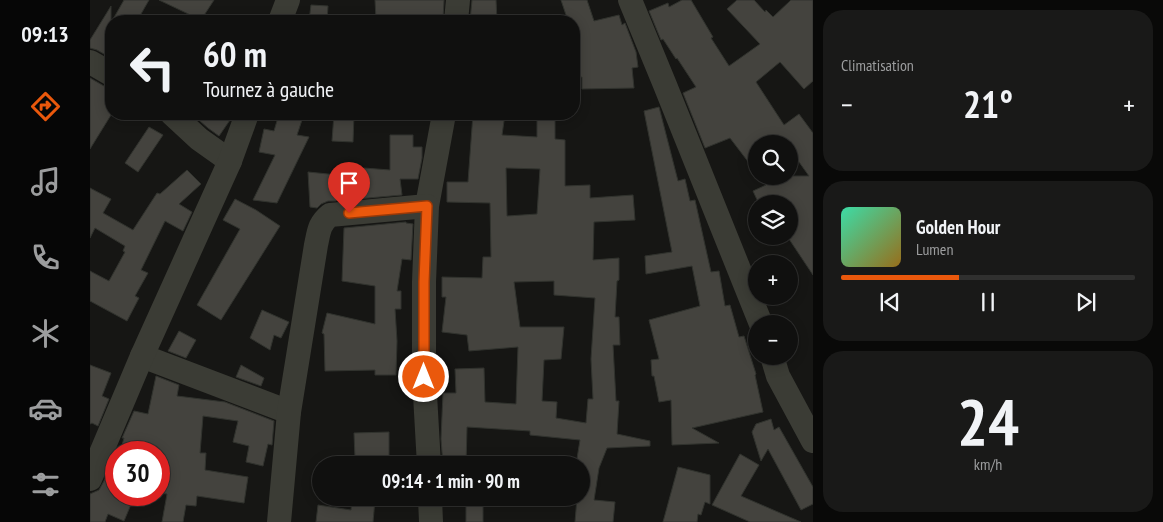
<!DOCTYPE html>
<html lang="fr">
<head>
<meta charset="utf-8">
<style>
  body { margin:0; font-family:"PT Sans Narrow",sans-serif; background:#191918; color:#f1f3f6; height:100vh; display:flex; flex-direction:column; font-size:19px; white-space:nowrap }
  * { box-sizing:border-box; margin:0 }
  p { font-size:16px; color:#9c9d9e }
  .icon { flex:none; width:28px; height:28px; fill:none; stroke:currentColor; stroke-width:2; stroke-linecap:round; stroke-linejoin:round }
  .map { position:relative; flex:1; overflow:hidden }
  .panel { display:flex; flex-direction:column; gap:10px; padding:10px; background:#090908; width:350px }
  .panel>* { flex:none }
  .banner { position:absolute; left:15px; top:15px; width:475px; height:105px; border-radius:20px; box-shadow:0 2px 12px #0003,0 0 0 1px #30302f; background:#10100f; color:#f1f3f6; overflow:hidden }
  .tools { position:absolute; left:658px; top:135px; display:grid; gap:10px }
  .tools a { display:grid; place-items:center; width:50px; height:50px; border-radius:50%; background:#10100f; box-shadow:0 2px 12px #0003,0 0 0 1px #30302f; font-size:25px }
  .speed { position:absolute; left:15px; top:441px; display:flex; gap:10px; font-size:25px; font-weight:700; text-align:center }
  .speed>* { display:grid; place-content:center; width:65px; height:65px; border-radius:50%; background:#10100f; box-shadow:0 2px 12px #0003,0 0 0 1px #30302f; line-height:1 }
  .speed .limit { border:8px solid #d22; background:#fff; color:#111 }
  .pin { position:absolute; display:grid; place-items:center; width:42px; height:42px; color:#fff; margin:-51px -21px; border-radius:50% 50% 50% 0; rotate:-45deg; box-shadow:0 0 5px #0007 }
  .pin .icon { rotate:45deg }
  .me { position:absolute; width:55px; margin:-28px; rotate:0deg; stroke-linejoin:round; filter:drop-shadow(0 0 4px #0008) }
  .turn { display:flex; align-items:center; gap:18px; height:105px; padding:0 15px; font-size:22px }
  .turn .icon { width:65px; height:65px; stroke-width:2.5 }
  .turn b { display:block; font-size:35px; line-height:42px }
  .big { font-size:38px; font-weight:600; line-height:1.1 }
  .panel .card { flex:1; display:flex; flex-direction:column; justify-content:center; gap:8px; min-width:0; padding:0 18px; border-radius:20px; background:#191918 }
  .panel .dial { align-items:center; gap:0 }
  .dial b { font-size:65px; line-height:1 }
  .song { display:flex; align-items:center; gap:15px }
  .cover { width:60px; height:60px; border-radius:8px; background:linear-gradient(135deg,hsl(160 70% 55%),hsl(40 70% 35%)) }
  .played { height:5px; border-radius:2px; background:linear-gradient(90deg,#ea580c 40%,#30302f 40%) }
  .keys { display:flex; justify-content:space-around; direction:ltr }
  .heat { display:flex; justify-content:space-between; align-items:center; font-size:28px; direction:ltr }
  .trip { position:absolute; left:222px; top:456px; width:278px; height:50px; border-radius:25px; background:#10100f; box-shadow:0 2px 12px #0003,0 0 0 1px #30302f; font-weight:600; line-height:50px; text-align:center }
  main { display:flex; flex:1; min-height:0 }
  .tabs { display:flex; flex-direction:column; width:90px; justify-content:space-around; align-items:center; background:#060606; color:#9c9d9e }
  .tabs .icon { width:35px; height:35px }
  .tabs .on { color:#ea580c }
  .tabs b { font-size:22px; color:#f1f3f6 }
  .map>svg:first-child { display:block }
  .building { fill:#44433e; stroke:#31332e; fill-rule:evenodd }
  .lines { fill:none; stroke-linecap:round; stroke-linejoin:round }
  .minor { stroke:#3b3c35; stroke-width:24 }
  .route-casing { stroke:#983908; stroke-width:12 }
  .route { stroke:#ea580c; stroke-width:9 }
</style>
</head>
<body>
<main>
<nav class="tabs">
<b>09:13</b>
<svg class="icon on" aria-label="directions" viewBox="0 0 24 24"><path d="M12 3l9 9-9 9-9-9zM9 14v-3h6M13 9l2 2-2 2"/></svg>
<svg class="icon" aria-label="music" viewBox="0 0 24 24"><path d="M9 18V5l10-2v13"/><circle cx="6" cy="18" r="3"/><circle cx="16" cy="16" r="3"/></svg>
<svg class="icon" aria-label="phone" viewBox="0 0 24 24"><path d="M5 4h4l2 5-3 2q2 4 5 5l2-3 5 2v4C11 20 4 13 5 4z"/></svg>
<svg class="icon" aria-label="climate" viewBox="0 0 24 24"><path d="M12 3v18M4 7l16 10M4 17L20 7"/></svg>
<svg class="icon" aria-label="car" viewBox="0 0 24 24"><path d="M5 17H2v-5l4-1 3-4h7l3 4 3 1v5h-3M9 17h6M6 11h13"/><circle cx="7" cy="17" r="2"/><circle cx="17" cy="17" r="2"/></svg>
<svg class="icon" aria-label="filters" viewBox="0 0 24 24"><path d="M4 7h16M4 17h16"/><circle cx="9" cy="7" r="2"/><circle cx="15" cy="17" r="2"/></svg>
</nav>
<div class="map">
<svg width="723" height="522" viewBox="0 0 723 522">
  <rect width="100%" height="100%" fill="#161614"/>
  <g class="building">
    <path d="M34 0H59L47 21H22Z"/>
    <path d="M69 0H124L111 20Z"/>
    <path d="M285 0H354L353 21H286Z"/>
    <path d="M382 0H406L407 21H380Z"/>
    <path d="M471 0H497L504 21 529 15 532 25 535 23 546 52 548 67 542 68 544 88 492 89V77L484 78V21H478Z"/>
    <path d="M592 0H601L623 37 621 38 639 66 670 44 637 9 647 0H664L675 12 676 10 683 17 701 0H723V81L714 89 690 62 666 82 694 125 709 114 723 133V275L699 239V204H669L663 191 676 185 670 176H719L699 148V144H666V172L640 138 615 148 593 93 606 87 587 58 586 59 573 39 571 40 559 11 578 3 579 7Z"/>
    <path d="M221 5 238 6 237 21H219Z"/>
    <path d="M21 6V58L7 50 0 48V40Z"/>
    <path d="M0 78 14 86 21 88V115L0 149Z"/>
    <path d="M569 107 588 181 595 179 600 201 605 200 621 272 629 271 635 306 640 305 649 337 654 336 666 374 665 375 673 412 602 428 629 443 582 445 581 400 569 402 564 376H562L561 360 569 359 559 320 610 306 602 266 556 274 555 256 582 252 554 111Z"/>
    <path d="M102 114H142L140 120 129 136 118 128Z"/>
    <path d="M189 114H214L207 135 219 137 187 203 163 200 185 155 169 152 174 129 184 131Z"/>
    <path d="M244 114H264L263 142 242 141Z"/>
    <path d="M383 114H415L412 135 447 137V114H465V139L475 140V186L500 185V198L543 195 545 220 504 222 503 260 529 258V280L527 281 525 317H529L530 345H523L526 401H529L527 434 560 441V446L517 448 509 468 504 500 525 502 523 522H485L487 498 491 499V465H486L490 440 440 435V431L377 427 376 465H353L351 439 353 393H366L365 369 394 368 395 402 426 404 428 347 379 351 377 335 352 332 356 297H352V277L392 278 393 257H401L400 203 357 202V182H378ZM416 168 450 169 447 214 417 216ZM464 281V295L505 298 501 359 503 399H498L496 423 466 418 467 402 452 401 454 360 471 359 474 327H430L424 282Z"/>
    <path d="M59 127 73 135 48 172 35 163Z"/>
    <path d="M300 135H323V147H332V158L328 179H310L312 195 255 200 257 182 246 201H238L231 204 227 208 220 207 218 172 258 176 274 179V168L300 170Z"/>
    <path d="M97 170 111 184 89 204 102 212 93 231 75 221 51 270 58 273 45 296 49 298 37 321 0 301V271L19 281 35 252 33 251 35 246 5 228 0 238V188L21 199 13 213 43 230 67 193 70 194Z"/>
    <path d="M145 199 166 210 190 226 131 320 107 305 150 229 133 220Z"/>
    <path d="M316 222V223L323 224 321 260 312 259 307 291H311V309H305L307 341 306 375H285V370L235 371 234 334 232 333 237 313 285 324V286L252 281 254 228Z"/>
    <path d="M172 310 199 322 191 338 184 335 180 350 160 338Z"/>
    <path d="M89 331 106 340 96 358 78 351Z"/>
    <path d="M0 365 21 373 12 396 19 399 8 426 2 423 0 424Z"/>
    <path d="M151 365 174 378 171 386 146 377Z"/>
    <path d="M66 376 89 385 87 396 135 402 184 421 182 445 178 444 173 466 156 462 159 446 143 442 148 421 113 416 110 453H116L115 470 158 477 154 503 107 496 106 506 96 505 93 522H72L77 494 69 493V452H30L34 438H32L44 411 58 414Z"/>
    <path d="M681 419 684 430 689 427 723 487V504L711 510 678 449 671 461 662 432 666 424Z"/>
    <path d="M299 432V457L265 458 264 433Z"/>
    <path d="M650 454 669 465 651 496 711 522H660L622 505Z"/>
    <path d="M588 467 620 475V504L615 502 611 515 608 514 607 522H573Z"/>
    <path d="M15 479 26 484V495H45L34 521 18 514 15 522H0V494L9 490Z"/>
    <rect x="376" y="498" width="17" height="24"/>
    <path d="M262 499 285 500 283 522H226L228 505 261 510Z"/>
  </g>
  <g class="lines">
    <g class="minor">
      <path d="M540 0 575 85 671 324"/>
      <path d="M190 21 198 0"/>
      <path d="M366 21 368 0"/>
      <path d="M0 62 21 74"/>
      <path d="M82 114 109 139 140 161"/>
      <path d="M52 356 199 412"/>
      <path d="M682 356 688 376 723 441"/>
      <path d="M339 465 334 377V282L337 206 354 114"/>
      <path d="M0 479 52 356 140 161 157 114"/>
      <path d="M340 498 341 522"/>
      <path d="M189 522 199 412 226 245C229 231 229 224 240 215L337 206"/>
    </g>
  </g>
  <g class="lines">
    <defs>
      <path id="route" d="M259 213 337 206 334 282V377"/>
    </defs>
    <use href="#route" class="route-casing"/>
    <use href="#route" class="route"/>
  </g>
</svg>
<div class="tools">
<a><svg class="icon" aria-label="search" viewBox="0 0 24 24"><circle cx="10" cy="10" r="6"/><path d="M15 15l6 6"/></svg></a>
<a><svg class="icon" aria-label="layers" viewBox="0 0 24 24"><path d="M12 4l9 5-9 5-9-5zM3 14l9 5 9-5"/></svg></a>
<a>+</a>
<a>−</a>
</div>
<div class="speed"><div class="limit">30</div></div>
<div class="pin" style="left:259px;top:213px;background:#d93025"><svg class="icon" aria-label="arrive" viewBox="0 0 24 24"><path d="M6 21V4h12l-3 4 3 4H6"/></svg></div>
<svg class="me" style="left:334px;top:377px" viewBox="-20 -20 40 40"><circle r="17" fill="#ea580c" stroke="#fff" stroke-width="3"/><path d="M0-11L8 9 0 5-8 9z" fill="#fff"/></svg>
<div class="trip">09:14 · 1 min · 90 m</div>
<div class="banner">
<div class="turn"><svg class="icon" aria-label="left" viewBox="0 0 24 24"><path d="M17 20v-9H6M10 6l-5 5 5 5"/></svg><div><b>60 m</b>Tournez à gauche</div></div>
</div>
</div>
<section class="panel">
<div class="card"><p>Climatisation</p>
<div class="heat"><a>−</a><b class="big">21°</b><a>+</a></div>
</div>
<div class="card">
<div class="song"><i class="cover"></i><div><b>Golden Hour</b><p>Lumen</p></div></div>
<div class="played"></div>
<div class="keys"><svg class="icon" aria-label="previous" viewBox="0 0 24 24"><path d="M18 5L8 12l10 7zM5 5v14"/></svg><svg class="icon" aria-label="pause" viewBox="0 0 24 24"><path d="M8 5v14M16 5v14"/></svg><svg class="icon" aria-label="next" viewBox="0 0 24 24"><path d="M6 5l10 7-10 7zM19 5v14"/></svg></div>
</div>
<div class="card dial"><b>24</b><p>km/h</p></div>
</section>
</main>
</body>
</html>
